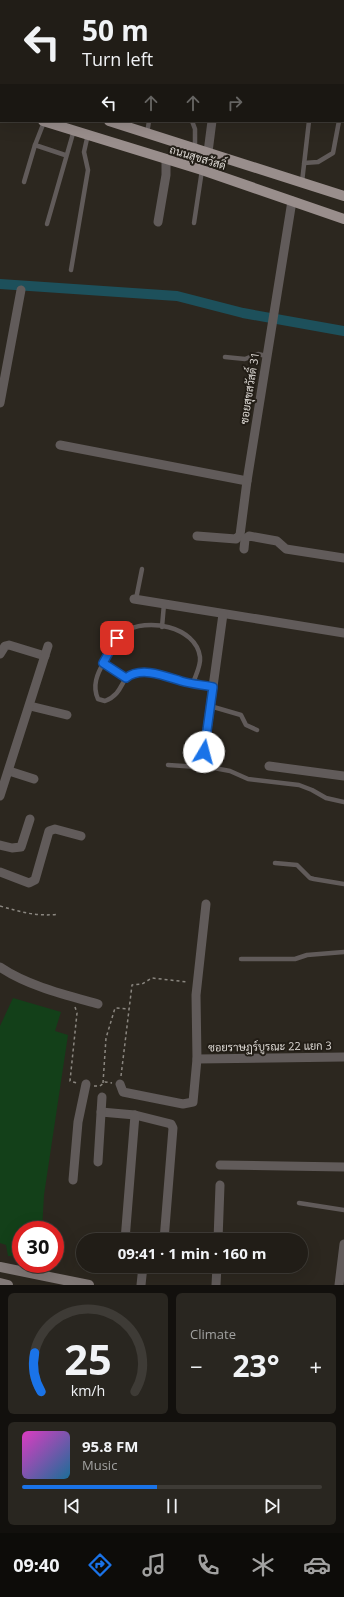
<!DOCTYPE html>
<html lang="en">
<head>
<meta charset="utf-8">
<style>
  body { margin:0; font-family:"Open Sans",Sarabun,sans-serif; background:#292620; color:#f1f3f6; height:100vh; display:flex; flex-direction:column; font-size:15px; white-space:nowrap }
  * { box-sizing:border-box; margin:0 }
  p { font-size:13px; color:#a2a2a1 }
  .icon { flex:none; width:22px; height:22px; fill:none; stroke:currentColor; stroke-width:2; stroke-linecap:round; stroke-linejoin:round }
  .map { position:relative; height:1285px; overflow:hidden }
  .panel { display:flex; flex-direction:column; gap:8px; padding:8px; background:#12100d; flex:1 }
  .panel>* { flex:none }
  .top-card { position:absolute; left:0px; top:0px; width:344px; height:122px; box-shadow:0 4px 16px #0002,0 0 0 1px #3e3b36; background:#211d17; color:#f1f3f6; overflow:hidden }
  .speed { position:absolute; left:12px; top:1221px; display:flex; gap:8px; font-size:20px; font-weight:700; text-align:center }
  .speed>* { display:grid; place-content:center; width:52px; height:52px; border-radius:50%; background:#211d17; box-shadow:0 4px 16px #0002,0 0 0 1px #3e3b36; line-height:1 }
  .speed .limit { border:6px solid #d22; background:#fff; color:#111 }
  .pin { position:absolute; display:grid; place-items:center; width:34px; height:34px; color:#fff; margin:-17px; border-radius:8px; box-shadow:0 2px 6px #0006 }
  .me { position:absolute; width:44px; margin:-22px; rotate:8deg; stroke-linejoin:round; filter:drop-shadow(0 0 3px #0008) }
  .turn { display:flex; align-items:center; gap:14px; height:84px; padding:0 16px; font-size:18px }
  .turn .icon { width:52px; height:52px; stroke-width:2.5 }
  .turn b { display:block; font-size:28px; line-height:34px }
  .lanes { display:flex; align-items:center; height:38px; padding:0 16px; background:#0003; justify-content:center; gap:20px; direction:ltr }
  .lanes .off { opacity:.35 }
  .big { font-size:30px; font-weight:700; line-height:1.1 }
  .panel .widget { flex:1; display:flex; flex-direction:column; justify-content:center; gap:6px; min-width:0; padding:0 14px; border-radius:6px; background:#292620 }
  .panel .dial { align-items:center; gap:0 }
  .dial svg { height:104px; overflow:visible; fill:none; stroke:#3e3b36; stroke-width:7; stroke-linecap:round; text-anchor:middle }
  .dial text { fill:#f1f3f6; stroke:none }
  .song { display:flex; align-items:center; gap:12px }
  .cover { width:48px; height:48px; border-radius:6px; background:linear-gradient(135deg,hsl(310 70% 55%),hsl(200 70% 35%)) }
  .played { height:4px; border-radius:2px; background:linear-gradient(90deg,#1a73e8 45%,#3e3b36 45%) }
  .keys { display:flex; justify-content:space-around; direction:ltr }
  .heat { display:flex; justify-content:space-between; align-items:center; font-size:22px; direction:ltr }
  .panel .tiles { flex:1; display:grid; gap:8px; grid-template-columns:1fr 1fr }
  .widget:last-child { grid-column:span 2 }
  .trip { position:absolute; left:76px; top:1233px; width:232px; height:40px; border-radius:20px; background:#211d17; box-shadow:0 4px 16px #0002,0 0 0 1px #3e3b36; font-weight:700; line-height:40px; text-align:center }
  .menu { display:flex; height:64px; justify-content:space-around; align-items:center; background:#0d0c09; color:#a2a2a1 }
  .menu .icon { width:28px; height:28px }
  .menu .active { color:#1a73e8 }
  .menu b { font-size:18px; color:#f1f3f6 }
  .map>svg:first-child { display:block }
  .green { fill:#134019 }
  .lines { fill:none; stroke-linecap:round; stroke-linejoin:round }
  .canal { stroke:#1d505b; stroke-width:10 }
  .path { stroke:#8b8780; stroke-width:1.5; stroke-dasharray:3 3; stroke-linecap:butt }
  .lane { stroke:#615b5a; stroke-width:4.5 }
  .street { stroke:#615b5a; stroke-width:9 }
  .secondary { stroke:#807876; stroke-width:10 }
  .primary { stroke:#998e8c; stroke-width:10 }
  .highway { stroke:#afa2a0; stroke-width:12 }
  .route-casing { stroke:#114b97; stroke-width:10 }
  .route { stroke:#1a73e8; stroke-width:7 }
  .labels { text-anchor:middle; dominant-baseline:central; stroke-width:4; stroke-linejoin:round; paint-order:stroke }
  .street-label { font-size:11px; fill:#ddd9d4; stroke:#221d16 }
</style>
</head>
<body>
<div class="map">
<svg width="344" height="1285" viewBox="0 0 344 1285">
  <rect width="100%" height="100%" fill="#2c271f"/>
  <path class="green" d="M13 998 61 1012 55 1031 68 1035 44 1195 42 1230H21V1247H17L14 1256H8L6 1245 0 1243V1026Z"/>
  <g class="lines">
    <path class="canal" d="M0 284 177 296 243 313 344 331"/>
    <g class="path">
      <path d="M0 906C21 912 37 917 59 914"/>
      <path d="M75 1007 77 1013 70 1081 77 1083"/>
      <path d="M121 1076 132 985 142 984 152 978 188 982"/>
      <path d="M103 1083 106 1038 115 1008 129 1009"/>
      <path d="M94 1086H100L105 1082 112 1083"/>
    </g>
    <g class="lane">
      <path d="M286 0 292 1"/>
      <path d="M323 1V0"/>
      <path d="M343 92 344 85"/>
      <path d="M192 121 195 129V148"/>
      <path d="M44 122 35 145 65 155"/>
      <path d="M147 134 149 121"/>
      <path d="M304 163 318 162 333 153 339 121"/>
      <path d="M24 182 35 145"/>
      <path d="M302 182 309 121"/>
      <path d="M194 223 202 170"/>
      <path d="M47 224 74 130"/>
      <path d="M71 270 88 170 84 152 88 134"/>
      <path d="M225 357 245 359 258 354 266 356"/>
      <path d="M136 599 142 569"/>
      <path d="M162 627 164 604"/>
      <path d="M103 663 126 678"/>
      <path d="M193 683C196 674 201 666 200 657 196 626 146 617 124 632 115 638 110 652 104 662 97 674 92 686 98 699L105 701C123 694 121 679 130 675 146 668 167 676 182 681 192 684 203 685 213 687"/>
      <path d="M210 706 241 715 246 725 257 730"/>
      <path d="M168 765 214 768 230 771 248 779 299 785 312 790 326 798 344 802"/>
      <path d="M275 863 297 865 310 878 314 879 344 884"/>
      <path d="M241 959H295L307 955 344 952"/>
      <path d="M299 1203 344 1210"/>
    </g>
    <g class="street">
      <path d="M149 1V0"/>
      <path d="M228 1V0"/>
      <path d="M208 152 212 121"/>
      <path d="M158 222 166 175V160"/>
      <path d="M0 403 21 290"/>
      <path d="M60 445 247 481"/>
      <path d="M197 536 236 539 240 535 247 481 292 201"/>
      <path d="M244 549 245 539 249 536 277 541 286 549 344 558"/>
      <path d="M134 599 344 633"/>
      <path d="M0 654 5 646 9 645 45 656"/>
      <path d="M30 706 67 715"/>
      <path d="M204 752 223 614"/>
      <path d="M269 766 344 776"/>
      <path d="M9 771 34 779"/>
      <path d="M0 796 48 646"/>
      <path d="M0 845 12 848 21 847 30 819"/>
      <path d="M0 872 29 883 35 880 49 831 55 829 81 836"/>
      <path d="M0 967C28 986 66 995 98 1004"/>
      <path d="M197 1059 344 1057"/>
      <path d="M120 1084 123 1092 183 1104 193 1102 197 1059 196 995 206 904"/>
      <path d="M101 1112 135 1115 171 1124 173 1128 164 1240"/>
      <path d="M98 1162 102 1097"/>
      <path d="M220 1165 344 1167"/>
      <path d="M73 1180 78 1122 86 1084"/>
      <path d="M125 1240 135 1115"/>
      <path d="M218 1240 220 1185"/>
      <path d="M141 1285 143 1266"/>
      <path d="M216 1285 217 1266"/>
      <path d="M339 1285 344 1244"/>
    </g>
    <g class="secondary">
      <path d="M11 1V0"/>
      <path d="M20 1V0"/>
      <path d="M0 1267 89 1285"/>
      <path d="M0 1283 8 1285"/>
    </g>
    <g class="primary">
      <path d="M0 94 1 88"/>
      <path d="M0 109H1"/>
      <path d="M43 121 202 170 344 219"/>
      <path d="M109 121 344 196"/>
    </g>
    <path class="highway" d="M0 44 1 43"/>
  </g>
  <g class="lines">
    <defs>
      <path id="route" d="M117 638 103 663 126 678C141 666 165 676 181 681 191 684 203 685 213 687L204 752"/>
    </defs>
    <use href="#route" class="route-casing"/>
    <use href="#route" class="route"/>
  </g>
  <g class="labels">
    <g class="street-label">
      <text transform="translate(198 157) rotate(17)">ถนนสุขสวัสดิ์</text>
      <text transform="translate(249 388) rotate(-81)">ซอยสุขสวัสดิ์ 31</text>
      <text transform="translate(270 1046) rotate(-1)">ซอยราษฏร์บูรณะ 22 แยก 3</text>
    </g>
  </g>
</svg>
<div class="speed"><div class="limit">30</div></div>
<div class="pin" style="left:117px;top:638px;background:#d93025"><svg class="icon" aria-label="arrive" viewBox="0 0 24 24"><path d="M6 21V4h12l-3 4 3 4H6"/></svg></div>
<svg class="me" style="left:204px;top:752px" viewBox="-20 -20 40 40"><circle r="19" fill="#fff"/><path d="M0-13L10 11 0 6-10 11z" fill="#1a73e8"/></svg>
<div class="trip">09:41 · 1 min · 160 m</div>
<div class="top-card">
<div class="turn"><svg class="icon" aria-label="left" viewBox="0 0 24 24"><path d="M17 20v-9H6M10 6l-5 5 5 5"/></svg><div><b>50 m</b>Turn left</div></div>
<div class="lanes"><svg class="icon" aria-label="left" viewBox="0 0 24 24"><path d="M17 20v-9H6M10 6l-5 5 5 5"/></svg><svg class="icon off" aria-label="ahead" viewBox="0 0 24 24"><path d="M12 20V5M6 11l6-6 6 6"/></svg><svg class="icon off" aria-label="ahead" viewBox="0 0 24 24"><path d="M12 20V5M6 11l6-6 6 6"/></svg><svg class="icon off" aria-label="right" viewBox="0 0 24 24"><path d="M7 20v-9h11M14 6l5 5-5 5"/></svg></div>
</div>
</div>
<section class="panel">
<div class="tiles">
<div class="widget dial"><svg viewBox="0 0 100 80">
<path d="M14 69A42 42 0 1 1 86 69"/>
<path d="M14 69A42 42 0 0 1 9 39" stroke="#1a73e8"/>
<text x="50" y="56" font-size="32" font-weight="700">25</text>
<text x="50" y="72" font-size="11">km/h</text>
</svg></div>
<div class="widget"><p>Climate</p>
<div class="heat"><a>−</a><b class="big">23°</b><a>+</a></div>
</div>
<div class="widget">
<div class="song"><i class="cover"></i><div><b>95.8 FM</b><p>Music</p></div></div>
<div class="played"></div>
<div class="keys"><svg class="icon" aria-label="previous" viewBox="0 0 24 24"><path d="M18 5L8 12l10 7zM5 5v14"/></svg><svg class="icon" aria-label="pause" viewBox="0 0 24 24"><path d="M8 5v14M16 5v14"/></svg><svg class="icon" aria-label="next" viewBox="0 0 24 24"><path d="M6 5l10 7-10 7zM19 5v14"/></svg></div>
</div>
</div>
</section>
<nav class="menu">
<b>09:40</b>
<svg class="icon active" aria-label="directions" viewBox="0 0 24 24"><path d="M12 3l9 9-9 9-9-9zM9 14v-3h6M13 9l2 2-2 2"/></svg>
<svg class="icon" aria-label="music" viewBox="0 0 24 24"><path d="M9 18V5l10-2v13"/><circle cx="6" cy="18" r="3"/><circle cx="16" cy="16" r="3"/></svg>
<svg class="icon" aria-label="phone" viewBox="0 0 24 24"><path d="M5 4h4l2 5-3 2q2 4 5 5l2-3 5 2v4C11 20 4 13 5 4z"/></svg>
<svg class="icon" aria-label="climate" viewBox="0 0 24 24"><path d="M12 3v18M4 7l16 10M4 17L20 7"/></svg>
<svg class="icon" aria-label="car" viewBox="0 0 24 24"><path d="M5 17H2v-5l4-1 3-4h7l3 4 3 1v5h-3M9 17h6M6 11h13"/><circle cx="7" cy="17" r="2"/><circle cx="17" cy="17" r="2"/></svg>
</nav>
</body>
</html>
